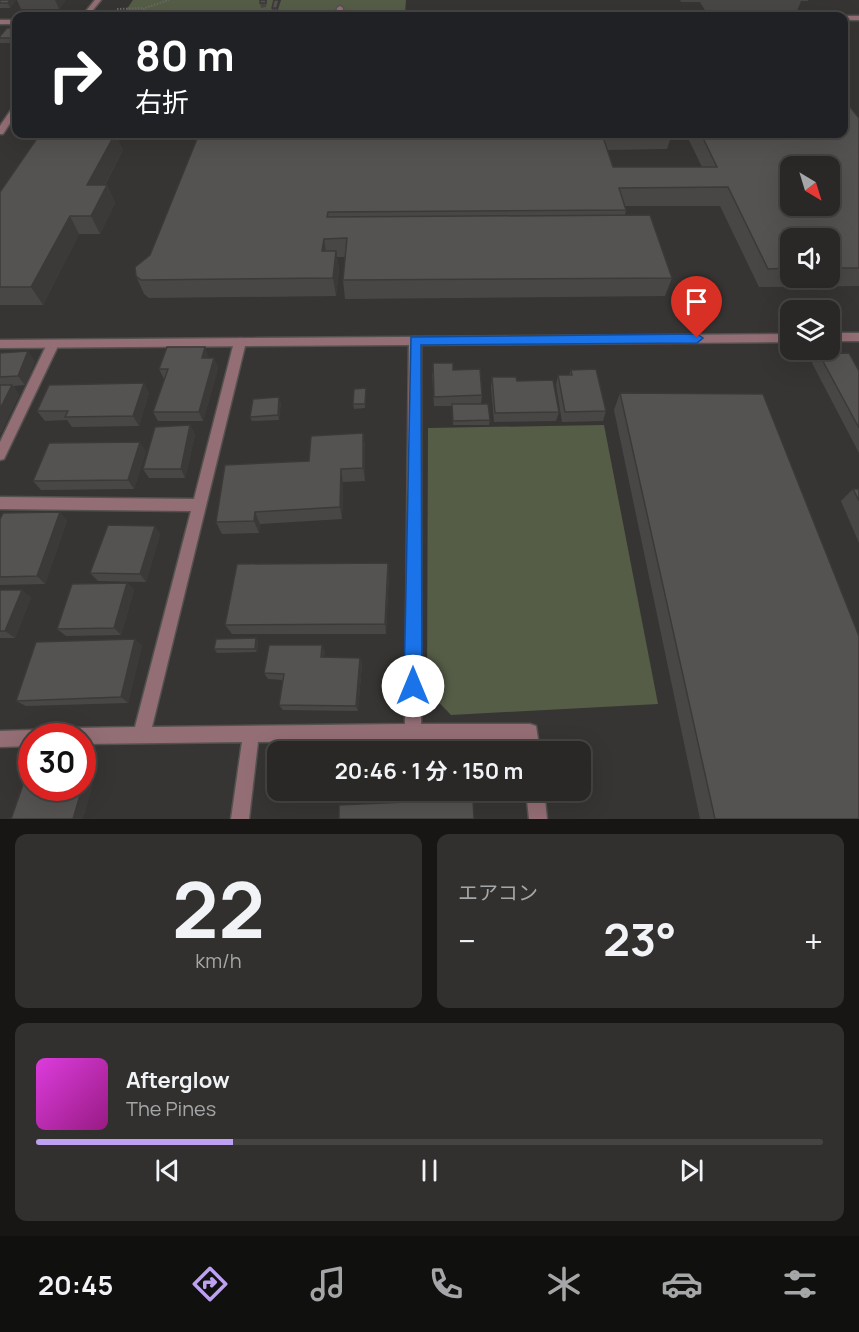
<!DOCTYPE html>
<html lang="ja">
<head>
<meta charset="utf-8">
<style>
  body { margin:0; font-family:Manrope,"Noto Sans JP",sans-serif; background:#31302e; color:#f1f3f6; height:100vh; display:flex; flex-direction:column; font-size:22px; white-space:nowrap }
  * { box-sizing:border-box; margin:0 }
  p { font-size:20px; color:#a5a6a7 }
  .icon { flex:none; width:33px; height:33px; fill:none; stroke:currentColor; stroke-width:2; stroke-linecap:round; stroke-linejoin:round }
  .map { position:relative; height:819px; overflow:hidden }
  .panel { display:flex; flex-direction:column; gap:15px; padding:15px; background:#171615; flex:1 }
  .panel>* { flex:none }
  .top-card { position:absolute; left:12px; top:12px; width:836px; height:126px; border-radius:12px; box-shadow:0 6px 24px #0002,0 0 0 2px #454443; background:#202124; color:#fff; overflow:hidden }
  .needle { width:39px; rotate:142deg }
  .controls { position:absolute; left:780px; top:156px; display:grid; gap:12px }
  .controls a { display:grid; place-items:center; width:60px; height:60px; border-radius:12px; background:#292826; box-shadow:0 6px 24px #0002,0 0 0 2px #454443; font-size:30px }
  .speed { position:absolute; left:18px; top:723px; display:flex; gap:12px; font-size:30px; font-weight:700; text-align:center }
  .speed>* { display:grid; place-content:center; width:78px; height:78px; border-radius:50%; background:#292826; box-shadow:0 6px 24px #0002,0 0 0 2px #454443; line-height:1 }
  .speed .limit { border:9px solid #d22; background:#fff; color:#111 }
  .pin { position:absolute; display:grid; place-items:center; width:51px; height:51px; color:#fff; margin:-62px -26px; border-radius:50% 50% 50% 0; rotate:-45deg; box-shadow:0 0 6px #0007 }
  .pin .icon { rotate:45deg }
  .me { position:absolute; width:66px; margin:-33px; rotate:0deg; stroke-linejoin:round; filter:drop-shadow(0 0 4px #0008) }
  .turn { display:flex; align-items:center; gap:21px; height:126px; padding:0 24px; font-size:27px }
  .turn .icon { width:78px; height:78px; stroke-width:2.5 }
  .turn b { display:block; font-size:42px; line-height:51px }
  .big { font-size:45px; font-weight:700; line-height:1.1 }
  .panel .widget { flex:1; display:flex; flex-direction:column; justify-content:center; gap:9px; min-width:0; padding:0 21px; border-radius:12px; background:#31302e }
  .panel .dial { align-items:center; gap:0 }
  .dial b { font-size:78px; line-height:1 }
  .song { display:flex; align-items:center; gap:18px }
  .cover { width:72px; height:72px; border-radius:9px; background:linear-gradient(135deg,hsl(300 70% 55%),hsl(310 70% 35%)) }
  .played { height:6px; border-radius:3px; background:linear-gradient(90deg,#bca0f2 25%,#454443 25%) }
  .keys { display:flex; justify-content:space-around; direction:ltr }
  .heat { display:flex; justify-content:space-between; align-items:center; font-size:33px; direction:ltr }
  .panel .tiles { flex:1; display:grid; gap:15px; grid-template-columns:1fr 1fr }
  .widget:last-child { grid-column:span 2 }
  .trip { position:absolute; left:267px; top:741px; width:324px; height:60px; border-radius:12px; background:#292826; box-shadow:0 6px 24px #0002,0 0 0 2px #454443; font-weight:700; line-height:60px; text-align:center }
  .dock { display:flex; height:96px; justify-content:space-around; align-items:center; background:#10100f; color:#a5a6a7 }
  .dock .icon { width:42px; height:42px }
  .dock .active { color:#bca0f2 }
  .dock b { font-size:27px; color:#f1f3f6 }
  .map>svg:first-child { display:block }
  .green { fill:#555d47 }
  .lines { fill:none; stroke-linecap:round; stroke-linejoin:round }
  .service-casing { stroke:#545250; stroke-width:3 }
  .minor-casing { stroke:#545250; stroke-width:3 }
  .tertiary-casing { stroke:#545250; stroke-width:3 }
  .path { stroke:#6a6967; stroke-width:2; stroke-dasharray:1.5 1.5; stroke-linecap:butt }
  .service { fill:#946e75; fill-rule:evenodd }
  .minor { fill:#946e75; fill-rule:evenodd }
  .tertiary { fill:#946e75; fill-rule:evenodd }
  .wall { fill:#494746; fill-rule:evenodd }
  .shaded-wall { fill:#3c3a39 }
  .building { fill:#555351; stroke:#3c3a39; stroke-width:1.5; fill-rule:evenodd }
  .route { fill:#1a73e8; stroke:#114b97; stroke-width:1.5 }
</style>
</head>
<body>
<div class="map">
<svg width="859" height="819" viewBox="0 0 859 819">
  <rect width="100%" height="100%" fill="#373533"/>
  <g class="green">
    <path d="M133 0H406L405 13 127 15 124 13Z"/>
    <path d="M604 425 658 704 451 715 427 690 428 428Z"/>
  </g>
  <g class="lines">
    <defs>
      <path id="service" d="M340 6 343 8 342 16H336L337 8Z"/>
      <g id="minor">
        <path d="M415 337 421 341V724H530L536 726 540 752H524L522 740 258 742 249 819H231L242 742 82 744V736H67L69 730 75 728 135 727 191 511 0 509V497L194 499 234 342 240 338 246 342 152 727 405 724 409 341Z"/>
        <path d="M53 340 59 344 4 459 0 460V442L47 344Z"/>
        <path d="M32 730 38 732 40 736H32V746L0 747V731Z"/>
        <path d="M526 790H544L547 819H529Z"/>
      </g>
      <g id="tertiary">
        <path d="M95 0H101L88 16H82Z"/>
        <path d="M841 16H859V20H843V16Z"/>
        <rect x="0" y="20" width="16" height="4"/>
        <path d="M13 107H16V114L3 134H0V126Z"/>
        <rect x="830" y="333" width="29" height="8"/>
        <path d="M790 334V342L0 348V340Z"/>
      </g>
    </defs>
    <use href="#service" class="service-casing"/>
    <use href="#minor" class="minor-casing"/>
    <use href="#tertiary" class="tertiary-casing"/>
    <g class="path">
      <path d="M117 9 144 8"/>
      <path d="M140 15 145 8 169 0"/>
    </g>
    <use href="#service" class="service"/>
    <use href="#minor" class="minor"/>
    <use href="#tertiary" class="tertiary"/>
  </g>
  <g class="wall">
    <path d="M0 0H16L10 8H0Z"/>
    <path d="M17 0H65V1L59 9H21Z"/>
    <path d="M267 0 266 7 261 8 260 3Z"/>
    <path d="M274 0H281L277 12H272V8Z"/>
    <path d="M680 0H808V1H801L797 11 706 12 700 2H681Z"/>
    <path d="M16 28V43H0V38Z"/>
    <path d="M859 118V286L759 287 720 206H625L626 210 625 215 672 278 665 296 345 299 343 280 345 257H337L339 269 336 296 149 298 144 294 136 276 343 138H359V134H487L486 138H496L495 134H672L667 149 607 150 613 167H702L686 134H843ZM790 238H830V278H790Z"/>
    <path d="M123 150 105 185H107L115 203 100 234H79L43 305H0V192Z"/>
    <path d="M0 353 35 361 25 385 13 386 19 395 1 432H0Z"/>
    <path d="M819 354 859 371V453L812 363Z"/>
    <path d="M209 357 208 358H214L218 368 203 421H158L153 412 164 379 159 369Z"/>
    <path d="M453 370 482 395 481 404 490 420 489 425H453L452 406H434L432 373Z"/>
    <path d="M571 370 606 411 603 421 562 422 556 385 558 375H569Z"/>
    <path d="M492 377 517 381 559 412 556 421 494 422 491 387Z"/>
    <path d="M149 393 139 426 72 427 67 420 45 421 37 411Z"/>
    <path d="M366 393 365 408 354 409 353 404Z"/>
    <path d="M620 393 859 819H700L614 410Z"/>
    <path d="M281 402 279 420 252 421 250 417Z"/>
    <path d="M190 425 195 435 185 478H149L143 469Z"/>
    <path d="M363 433 365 447V481L343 482 342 519 260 524 259 533 222 534 216 522 309 461Z"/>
    <path d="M146 451 134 489 41 490 33 481Z"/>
    <path d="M853 489H859V543L841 501Z"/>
    <path d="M0 519 67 520 45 584 0 585Z"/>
    <path d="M160 534 146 582 98 581 90 573Z"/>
    <path d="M388 563 389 574 386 634H232L225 625Z"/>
    <path d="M127 583 134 590 121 635 66 636 57 629Z"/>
    <path d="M0 590 31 597 15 638H0Z"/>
    <path d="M256 638 258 641 257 652 217 653 214 649Z"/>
    <path d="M142 645 128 703 26 706 16 701Z"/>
    <path d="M325 651 324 657 360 658 362 664 358 711 283 710 279 705 283 680 268 679 264 673Z"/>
  </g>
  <g class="shaded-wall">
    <path d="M10 0H16L10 8 8 3Z"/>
    <path d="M55 0H65V1L59 9Z"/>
    <path d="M279 0H281L277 12V8Z"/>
    <path d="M16 28V43L11 34Z"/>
    <path d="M115 134H116L123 150 95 203 87 185Z"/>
    <path d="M340 134H344L341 156 339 139Z"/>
    <path d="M107 185 115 203 100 234 91 216Z"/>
    <path d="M70 216 79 234 43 305 31 287Z"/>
    <path d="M324 239 327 257 322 251Z"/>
    <path d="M336 251 339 269 336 296 333 278Z"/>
    <path d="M205 347 209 357 206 368 202 358Z"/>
    <path d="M28 351 35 361 25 385 18 376Z"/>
    <path d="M214 358 218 368 203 421 199 412Z"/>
    <path d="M144 383 149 393 139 426 133 416Z"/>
    <path d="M12 385 19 395 1 432 0 431V409Z"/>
    <path d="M279 397 281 402 279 420 278 415Z"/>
    <path d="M190 425 195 435 185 478 181 469Z"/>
    <path d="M363 433 365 447V481L363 468Z"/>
    <path d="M140 442 146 451 134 489 128 480Z"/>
    <path d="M341 469 343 482 342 519 340 507Z"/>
    <path d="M60 512 67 520 45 584 37 576Z"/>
    <path d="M255 512 260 524 259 533 254 521Z"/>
    <path d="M155 526 160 534 146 582 140 574Z"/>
    <path d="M388 563 389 574 386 634 385 624Z"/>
    <path d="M127 583 134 590 121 635 114 628Z"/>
    <path d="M22 590 31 597 15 638 5 631Z"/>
    <path d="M256 638 258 641 257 652 255 649Z"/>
    <path d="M135 639 142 645 128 703 121 697Z"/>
    <path d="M322 645 325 651 323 664 321 657Z"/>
    <path d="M360 658 362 664 358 711 356 706Z"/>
    <path d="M83 781 93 785 83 819H73L82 788Z"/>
  </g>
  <g class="building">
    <path d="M0 0H10L8 3H0Z"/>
    <rect x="260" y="0" width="6" height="3"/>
    <path d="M274 0H279L277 8H272Z"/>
    <path d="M7 28H16L11 34H16V35L14 38H0V36Z"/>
    <path d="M843 98 859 118V268H830V238H790V268L768 269 728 187 619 188 626 210 328 212 327 217 650 215 672 278 343 280 347 238 324 239 322 251H336L333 278 141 280 136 276 135 267 150 255 199 134H340L339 139 603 137 613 167H717L701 134H843ZM790 166H830V206H790Z"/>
    <path d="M40 134H115L87 185H107L91 216H70L31 287H0V192Z"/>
    <path d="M167 347H205L202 358H214L199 412H153L168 369H159Z"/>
    <path d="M28 351 18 376 0 377V353Z"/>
    <path d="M849 353 859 371V428L819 354Z"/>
    <path d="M433 363H453V370L480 369 482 395 434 397Z"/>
    <path d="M596 369 606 411 565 412 558 375H572L571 370Z"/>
    <path d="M492 377H516L517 381 553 380 559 412 495 413Z"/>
    <path d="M144 383 133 416 65 417 68 411H37L49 385Z"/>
    <path d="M0 385H12L0 409Z"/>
    <path d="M366 388 365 404H353L354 389Z"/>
    <path d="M620 393 763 394 859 636V819H715Z"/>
    <path d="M279 397 278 415 250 417 253 399Z"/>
    <path d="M452 404H488L490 420 453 421Z"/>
    <path d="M190 425 181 469H143L155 427Z"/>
    <path d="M363 433V468L341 469 340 507 255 512 254 521 216 522 225 465 309 461 311 436Z"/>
    <path d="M140 442 128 480 33 481 49 443Z"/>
    <path d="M853 489H859V501Z"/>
    <path d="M60 512 37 576 0 577V519L3 513Z"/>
    <path d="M108 525 155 526 140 574 90 573Z"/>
    <path d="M388 563 385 624 225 625 237 564Z"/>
    <path d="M127 583 114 628 57 629 72 584Z"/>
    <path d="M0 590H22L5 631H0Z"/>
    <path d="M256 638 255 649H214L216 639Z"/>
    <path d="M135 639 121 697 16 701 36 642Z"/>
    <path d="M269 645H322L321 657 360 658 356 706 279 705 284 674 264 673Z"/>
    <path d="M24 782H32V788H82L73 819H11Z"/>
    <path d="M473 799 474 819H339V805Z"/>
  </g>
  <path class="route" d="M697 334 703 338 697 343 421 345 422 686 420 693 413 695 407 693 404 686 411 337Z"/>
</svg>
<div class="controls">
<a><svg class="needle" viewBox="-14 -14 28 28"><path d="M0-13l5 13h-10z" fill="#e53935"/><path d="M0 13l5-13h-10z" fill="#a5a6a7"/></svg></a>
<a><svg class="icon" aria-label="sound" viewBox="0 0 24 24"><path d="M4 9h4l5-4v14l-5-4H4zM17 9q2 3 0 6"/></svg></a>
<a><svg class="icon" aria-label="layers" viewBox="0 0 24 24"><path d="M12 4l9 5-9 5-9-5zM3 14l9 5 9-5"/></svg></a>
</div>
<div class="speed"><div class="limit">30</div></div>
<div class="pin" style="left:697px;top:338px;background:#d93025"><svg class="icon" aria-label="arrive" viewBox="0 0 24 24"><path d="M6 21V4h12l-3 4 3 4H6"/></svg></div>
<svg class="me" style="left:413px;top:686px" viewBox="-20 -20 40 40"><circle r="19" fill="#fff"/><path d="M0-13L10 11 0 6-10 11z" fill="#1a73e8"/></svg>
<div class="trip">20:46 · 1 分 · 150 m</div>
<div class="top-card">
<div class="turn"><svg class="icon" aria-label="right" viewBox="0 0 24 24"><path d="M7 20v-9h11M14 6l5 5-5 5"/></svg><div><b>80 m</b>右折</div></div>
</div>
</div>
<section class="panel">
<div class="tiles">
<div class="widget dial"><b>22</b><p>km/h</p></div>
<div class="widget"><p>エアコン</p>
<div class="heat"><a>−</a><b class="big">23°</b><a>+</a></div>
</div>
<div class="widget">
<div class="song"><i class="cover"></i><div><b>Afterglow</b><p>The Pines</p></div></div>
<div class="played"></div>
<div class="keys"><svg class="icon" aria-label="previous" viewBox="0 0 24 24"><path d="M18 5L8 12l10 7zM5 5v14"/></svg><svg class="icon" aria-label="pause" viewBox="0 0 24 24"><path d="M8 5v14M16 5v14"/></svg><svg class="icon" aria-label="next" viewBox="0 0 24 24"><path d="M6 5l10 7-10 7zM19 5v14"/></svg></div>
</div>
</div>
</section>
<nav class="dock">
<b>20:45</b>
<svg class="icon active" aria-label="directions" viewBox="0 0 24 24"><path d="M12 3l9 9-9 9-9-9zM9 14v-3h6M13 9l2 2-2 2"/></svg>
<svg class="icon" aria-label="music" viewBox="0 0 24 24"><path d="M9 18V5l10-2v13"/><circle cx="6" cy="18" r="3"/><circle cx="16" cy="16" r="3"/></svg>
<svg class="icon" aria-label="phone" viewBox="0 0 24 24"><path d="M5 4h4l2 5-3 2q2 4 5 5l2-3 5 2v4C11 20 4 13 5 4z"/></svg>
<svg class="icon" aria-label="climate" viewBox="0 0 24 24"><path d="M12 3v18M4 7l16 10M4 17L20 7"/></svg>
<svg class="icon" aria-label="car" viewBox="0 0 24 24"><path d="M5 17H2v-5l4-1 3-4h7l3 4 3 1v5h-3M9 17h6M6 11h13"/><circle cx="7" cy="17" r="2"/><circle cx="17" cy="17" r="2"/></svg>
<svg class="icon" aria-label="filters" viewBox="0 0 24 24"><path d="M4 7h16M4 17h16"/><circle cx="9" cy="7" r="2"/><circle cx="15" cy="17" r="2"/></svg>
</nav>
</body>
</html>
